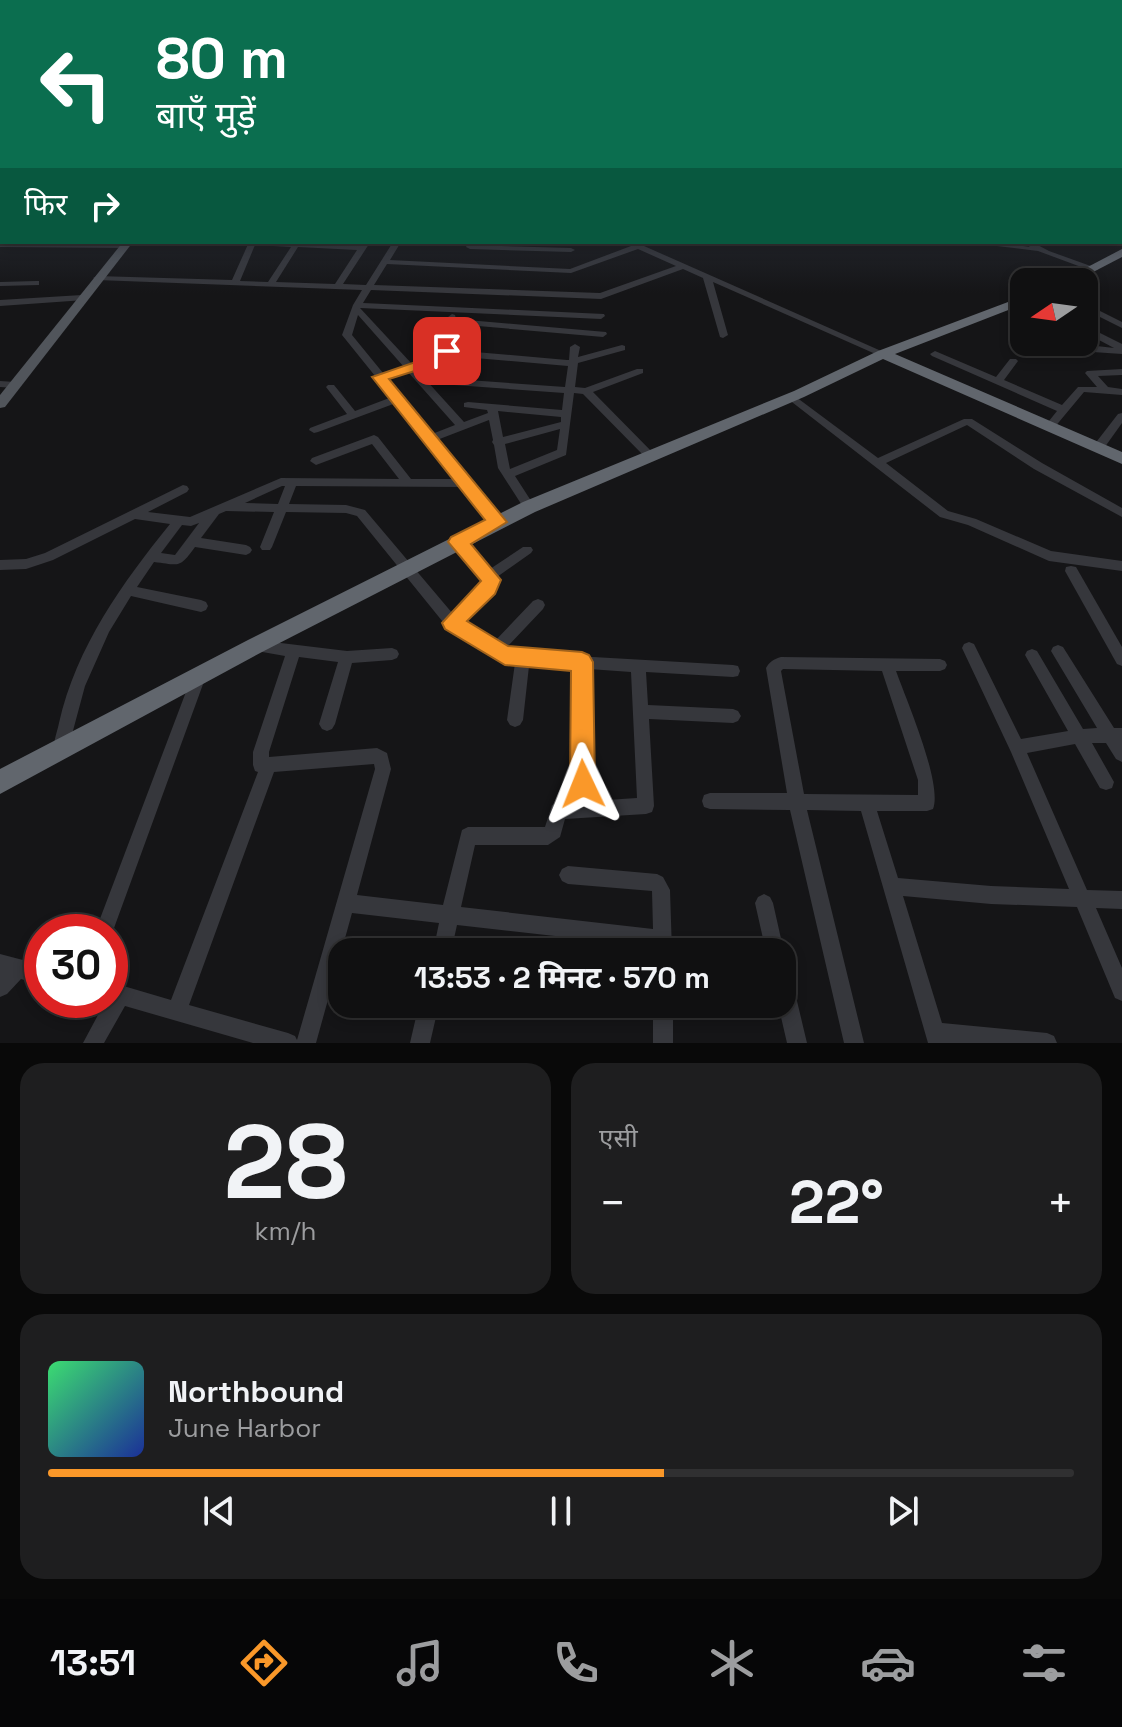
<!DOCTYPE html>
<html lang="hi">
<head>
<meta charset="utf-8">
<style>
  body { margin:0; font-family:"Space Grotesk","Noto Sans Devanagari",sans-serif; background:#1e1e1f; color:#f1f3f6; height:100vh; display:flex; flex-direction:column; font-size:30px; white-space:nowrap }
  * { box-sizing:border-box; margin:0 }
  p { font-size:26px; color:#9c9d9f }
  .icon { flex:none; width:44px; height:44px; fill:none; stroke:currentColor; stroke-width:2; stroke-linecap:round; stroke-linejoin:round }
  .map { position:relative; height:1043px; overflow:hidden }
  .sheet { display:flex; flex-direction:column; gap:20px; padding:20px; background:#090909; flex:1 }
  .sheet>* { flex:none }
  .top-card { position:absolute; left:0px; top:0px; width:1122px; height:244px; box-shadow:0 4px 12px #0003,0 0 0 2px #303031; background:#0b6e4f; color:#fff; overflow:hidden }
  .needle { width:52px; rotate:257deg }
  .fabs { position:absolute; left:1010px; top:268px; display:grid; gap:16px }
  .fabs a { display:grid; place-items:center; width:88px; height:88px; border-radius:16px; background:#101011; box-shadow:0 4px 12px #0003,0 0 0 2px #303031; font-size:40px }
  .speed { position:absolute; left:24px; top:914px; display:flex; gap:16px; font-size:40px; font-weight:700; text-align:center }
  .speed>* { display:grid; place-content:center; width:104px; height:104px; border-radius:50%; background:#101011; box-shadow:0 4px 12px #0003,0 0 0 2px #303031; line-height:1 }
  .speed .limit { border:12px solid #d22; background:#fff; color:#111 }
  .pin { position:absolute; display:grid; place-items:center; width:68px; height:68px; color:#fff; margin:-34px; border-radius:16px; box-shadow:0 4px 12px #0006 }
  .me { position:absolute; width:88px; margin:-44px; rotate:358deg; stroke-linejoin:round; filter:drop-shadow(0 0 6px #0008) }
  .turn { display:flex; align-items:center; gap:28px; height:168px; padding:0 24px; font-size:36px }
  .turn .icon { width:104px; height:104px; stroke-width:2.5 }
  .turn b { display:block; font-size:56px; line-height:68px }
  .then { display:flex; align-items:center; height:76px; padding:0 24px; background:#0003; gap:16px; font-size:30px }
  .big { font-size:60px; font-weight:700; line-height:1.1 }
  .sheet .card { flex:1; display:flex; flex-direction:column; justify-content:center; gap:12px; min-width:0; padding:0 28px; border-radius:24px; background:#1e1e1f }
  .sheet .dial { align-items:center; gap:0 }
  .dial b { font-size:104px; line-height:1 }
  .song { display:flex; align-items:center; gap:24px }
  .cover { width:96px; height:96px; border-radius:12px; background:linear-gradient(135deg,hsl(140 70% 55%),hsl(230 70% 35%)) }
  .played { height:8px; border-radius:4px; background:linear-gradient(90deg,#fa9829 60%,#303031 60%) }
  .keys { display:flex; justify-content:space-around; direction:ltr }
  .heat { display:flex; justify-content:space-between; align-items:center; font-size:44px; direction:ltr }
  .sheet .tiles { flex:1; display:grid; gap:20px; grid-template-columns:1fr 1fr }
  .card:last-child { grid-column:span 2 }
  .trip { position:absolute; left:328px; top:938px; width:468px; height:80px; border-radius:24px; background:#101011; box-shadow:0 4px 12px #0003,0 0 0 2px #303031; font-weight:700; line-height:80px; text-align:center }
  .tabs { display:flex; height:128px; justify-content:space-around; align-items:center; background:#060607; color:#9c9d9f }
  .tabs .icon { width:56px; height:56px }
  .tabs .current { color:#fa9829 }
  .tabs b { font-size:36px; color:#f1f3f6 }
  .map>svg:first-child { display:block }
  .lines { fill:none; stroke-linecap:round; stroke-linejoin:round }
  .minor { fill:#36373c; fill-rule:evenodd }
  .major { fill:#51555b; fill-rule:evenodd }
  .highway { fill:#61666d; fill-rule:evenodd }
  .route { fill:#fa9829; stroke:#a2631b; stroke-width:2 }
</style>
</head>
<body>
<div class="map">
<svg width="1122" height="1043" viewBox="0 0 1122 1043">
  <rect width="100%" height="100%" fill="#151517"/>
  <g class="lines">
    <g class="minor">
      <path d="M2 177V181L0 182V178Z"/>
      <path d="M1120 183 1122 184V189L1120 188Z"/>
      <rect x="0" y="202" width="2" height="4"/>
      <rect x="0" y="213" width="2" height="4"/>
      <rect x="1120" y="222" width="2" height="5"/>
      <path d="M249 242 360 246 362 242H368L369 244 343 284 366 285 393 242H401L390 260 570 269 631 246 625 242H635L888 354 883 357 880 356 713 282 728 335 723 338 720 337 703 278 683 269 601 299 371 290 363 303 604 314 605 316 601 319 360 308 412 364 441 355 448 317 452 314 455 315 456 319 606 332 607 334 603 337 455 324 450 354 475 352 567 360H569L570 347 575 344 580 347 578 357 622 345 625 346V350L578 363 575 387 585 388 637 369H643V373L593 392 655 455 650 459 646 458 583 394 574 393 566 455 515 476 535 507 533 510H525L498 468 494 445 492 442 493 440 489 420 437 440 501 519 503 522 501 525H493L463 487 296 486 289 504 346 505 365 510 453 614 483 586 485 581 454 545 452 542 454 539H462L490 569 523 547H531L533 550 531 553 497 577 498 580 493 593 462 622 493 643 533 601 538 599 543 601 545 605 543 609 506 648 523 653 733 665 738 666 740 671 738 676 733 677 646 672 648 705 733 709 738 711 741 716 738 721 733 723 649 719 654 806 652 812 646 814 565 819 560 837 548 845H475L461 907 653 929 652 891 568 884 562 881 559 875 562 869 568 866 657 874 663 877 670 890 672 952H654L653 947 457 925 451 952H433L439 923 352 913 316 1043H253L125 1006 104 1043H83L106 1000H110V982L171 1000 258 772 255 771 253 765V752L285 656 251 650 249 646 251 642 256 640 347 651 392 648 397 650 399 654 397 658 392 660 352 663 335 724 332 729 327 731 322 729 319 724 338 662 299 657 269 752V757L377 748 387 753 391 769 357 895 443 905 462 830 468 827H545L552 805 558 803 575 802V668L529 666 523 720 520 725 515 727 510 725 507 720 515 663 489 655 447 627 357 516 346 513 286 512 272 547 270 550H262L260 547 274 512 226 511 219 514 201 538 246 545 250 547 252 550 250 553 246 555 195 547C179 569 180 565 154 562L137 587 201 600 206 602 208 606 206 610 201 612 131 596 109 632 85 686 67 753 61 756 55 753C52 744 57 733 59 723 76 647 123 582 170 524L135 519 53 560 26 569 0 570V560L26 559 45 553 183 485 187 486 189 489 187 492 148 512 190 517 281 478 399 479 372 444 316 465 310 461 312 458 374 435 378 437 411 479H456L396 403 318 432 314 433 309 430 310 428 347 414 326 387 328 385H334L355 411 392 397 342 335 353 305 362 290 97 280 93 278 97 276 232 280ZM255 245 291 247 268 282 240 281ZM298 247 357 250 335 284 276 282ZM638 249 676 266 600 293 374 285 387 264 571 273ZM358 315 404 367 383 373 352 335ZM475 358 568 366 565 387 440 378 435 381 440 384 564 393 562 410 468 402 464 403V407L487 410 488 413 464 422 416 369 446 360ZM408 372 455 425 432 434 387 378ZM498 411 561 417V422L503 437ZM560 429 557 450 510 469 505 444ZM282 486H285L278 504 245 503ZM199 523 175 555 161 553 182 525 191 526ZM589 669 631 672 637 798 591 801ZM374 764 375 769 297 1040 295 1036 288 1033 189 1005 274 772Z"/>
      <path d="M976 242H996L1030 247 1023 242H1032L1049 251 1099 269 1092 271 1038 251 980 244Z"/>
      <path d="M0 243 124 244 128 246 124 248 0 247Z"/>
      <path d="M467 245 571 248 575 250 571 252 470 249 466 247Z"/>
      <path d="M36 281H39V285L0 286V282Z"/>
      <path d="M82 295 85 296V300L0 306V300Z"/>
      <path d="M1084 303 1122 322V328L1084 309Z"/>
      <path d="M1084 325 1122 344V354L1078 351 1064 344 1062 342 1114 348 1084 332Z"/>
      <path d="M935 351 996 377 1010 359H1016L1018 361 1004 380 1062 405 1078 387H1097L1085 373 1087 371 1122 369V375L1098 376 1108 387 1122 389V395L1084 392 1054 428 1050 429 1045 426 1057 411 932 356 930 354Z"/>
      <path d="M0 381 15 382 20 385 15 388 0 387Z"/>
      <path d="M792 394 878 458 964 419H972L1042 463 1122 508V517L1034 469 967 425 886 463 948 511 976 519 1051 551 1122 561V571L1049 561 968 525 940 517 788 399V395Z"/>
      <path d="M1122 413V423L1102 451H1094L1093 448 1094 445 1118 414Z"/>
      <path d="M1071 566 1076 567 1122 647V666L1117 664 1065 571 1066 567Z"/>
      <path d="M969 642 974 644 1021 739 1068 731 1025 655 1027 651 1032 649 1037 651 1083 729 1097 728 1051 651 1053 647 1058 645 1063 647 1114 728H1122V762L1116 759 1106 743H1092L1114 782 1112 788 1106 790 1100 788 1075 744 1027 753 1087 890 1122 891V909L1096 908 1122 968V1001L1115 998 1077 907 991 904 903 896 942 1023 1047 1033 1054 1036 1057 1043H928L861 811 807 810 864 1043H844L790 810 710 809 704 807 702 801 704 795 710 793H787L766 668C769 662 774 659 781 657L940 659 945 661 947 665 945 669 940 671H896C906 699 943 784 933 809L927 811H877L898 878 991 886 1069 889 1011 752 962 648 964 644ZM783 669 882 671 918 780V795L804 794 781 671Z"/>
      <path d="M199 670 204 671 206 676 110 939V932H95L192 676 194 671Z"/>
      <path d="M764 894 770 897 773 903 784 952 782 958V952H766L755 903 758 897Z"/>
      <path d="M0 954 42 965V985L21 979 7 994 0 997Z"/>
      <path d="M782 970 789 973 792 980 807 1043H787L778 1004H782Z"/>
      <path d="M419 1004H439L430 1043H410Z"/>
      <rect x="653" y="1004" width="20" height="39"/>
    </g>
    <g class="major">
      <rect x="0" y="162" width="2" height="6"/>
      <path d="M123 242H133L5 407 0 408V395Z"/>
    </g>
    <g class="highway">
      <path d="M1122 249V257L1074 282H1059Z"/>
      <path d="M1024 296V304L895 354 1122 452V464L883 359 804 397 535 512 262 652 0 794V769L248 640 523 502 794 391 878 351Z"/>
    </g>
  </g>
  <linearGradient id="sky" x2="0" y2="1"><stop stop-color="#0c0c0d"/><stop offset="0.5" stop-color="#353b47"/><stop offset="1" stop-color="#353b47" stop-opacity="0"/></linearGradient>
  <rect width="1122" height="293" fill="url(#sky)"/>
  <path class="route" d="M447 346 454 351 450 360 389 379 507 522 471 544 501 580 495 594 467 621 508 646 582 652 589 655 593 662 595 784 591 793 583 797 574 793 570 784 571 671 505 665 445 629 442 623 481 581 448 542 451 537 485 520 372 377 439 354Z"/>
</svg>
<div class="fabs">
<a><svg class="needle" viewBox="-14 -14 28 28"><path d="M0-13l5 13h-10z" fill="#e53935"/><path d="M0 13l5-13h-10z" fill="#9c9d9f"/></svg></a>
</div>
<div class="speed"><div class="limit">30</div></div>
<div class="pin" style="left:447px;top:351px;background:#d93025"><svg class="icon" aria-label="arrive" viewBox="0 0 24 24"><path d="M6 21V4h12l-3 4 3 4H6"/></svg></div>
<svg class="me" style="left:583px;top:784px" viewBox="-20 -20 40 40"><path d="M0-17L14 15 0 8-14 15z" fill="#fa9829" stroke="#fff" stroke-width="4"/></svg>
<div class="trip">13:53 · 2 मिनट · 570 m</div>
<div class="top-card">
<div class="turn"><svg class="icon" aria-label="left" viewBox="0 0 24 24"><path d="M17 20v-9H6M10 6l-5 5 5 5"/></svg><div><b>80 m</b>बाएँ मुड़ें</div></div>
<div class="then">फिर<svg class="icon" aria-label="right" viewBox="0 0 24 24"><path d="M7 20v-9h11M14 6l5 5-5 5"/></svg></div>
</div>
</div>
<section class="sheet">
<div class="tiles">
<div class="card dial"><b>28</b><p>km/h</p></div>
<div class="card"><p>एसी</p>
<div class="heat"><a>−</a><b class="big">22°</b><a>+</a></div>
</div>
<div class="card">
<div class="song"><i class="cover"></i><div><b>Northbound</b><p>June Harbor</p></div></div>
<div class="played"></div>
<div class="keys"><svg class="icon" aria-label="previous" viewBox="0 0 24 24"><path d="M18 5L8 12l10 7zM5 5v14"/></svg><svg class="icon" aria-label="pause" viewBox="0 0 24 24"><path d="M8 5v14M16 5v14"/></svg><svg class="icon" aria-label="next" viewBox="0 0 24 24"><path d="M6 5l10 7-10 7zM19 5v14"/></svg></div>
</div>
</div>
</section>
<nav class="tabs">
<b>13:51</b>
<svg class="icon current" aria-label="directions" viewBox="0 0 24 24"><path d="M12 3l9 9-9 9-9-9zM9 14v-3h6M13 9l2 2-2 2"/></svg>
<svg class="icon" aria-label="music" viewBox="0 0 24 24"><path d="M9 18V5l10-2v13"/><circle cx="6" cy="18" r="3"/><circle cx="16" cy="16" r="3"/></svg>
<svg class="icon" aria-label="phone" viewBox="0 0 24 24"><path d="M5 4h4l2 5-3 2q2 4 5 5l2-3 5 2v4C11 20 4 13 5 4z"/></svg>
<svg class="icon" aria-label="climate" viewBox="0 0 24 24"><path d="M12 3v18M4 7l16 10M4 17L20 7"/></svg>
<svg class="icon" aria-label="car" viewBox="0 0 24 24"><path d="M5 17H2v-5l4-1 3-4h7l3 4 3 1v5h-3M9 17h6M6 11h13"/><circle cx="7" cy="17" r="2"/><circle cx="17" cy="17" r="2"/></svg>
<svg class="icon" aria-label="filters" viewBox="0 0 24 24"><path d="M4 7h16M4 17h16"/><circle cx="9" cy="7" r="2"/><circle cx="15" cy="17" r="2"/></svg>
</nav>
</body>
</html>
